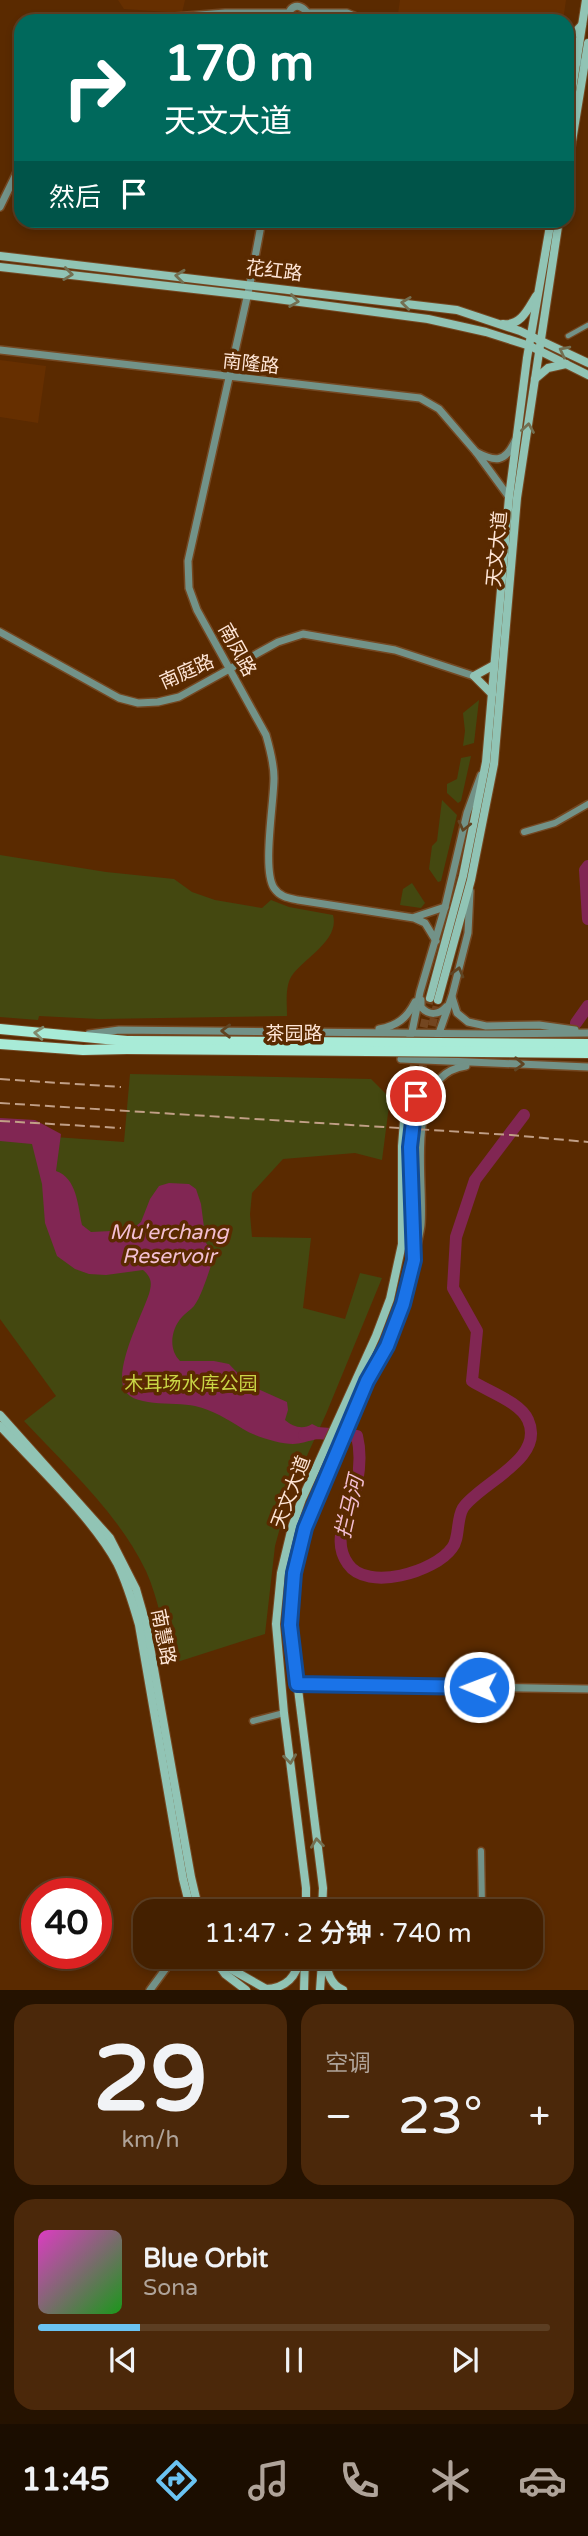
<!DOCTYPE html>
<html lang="zh">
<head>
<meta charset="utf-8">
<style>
  body { margin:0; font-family:"Varela Round","Noto Sans SC",sans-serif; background:#4b280a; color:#f1f3f6; height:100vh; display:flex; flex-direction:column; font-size:26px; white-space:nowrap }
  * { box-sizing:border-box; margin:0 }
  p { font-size:23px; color:#afa399 }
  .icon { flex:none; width:38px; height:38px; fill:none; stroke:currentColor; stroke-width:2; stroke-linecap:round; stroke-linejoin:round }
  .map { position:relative; height:1990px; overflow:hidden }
  .side { display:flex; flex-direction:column; gap:14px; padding:14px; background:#251200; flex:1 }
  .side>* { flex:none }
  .banner { position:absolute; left:14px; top:14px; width:560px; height:214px; border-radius:21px; box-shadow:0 4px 10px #0003,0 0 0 2px #5c3e22; background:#00695c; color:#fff; overflow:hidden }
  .speed { position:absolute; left:21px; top:1878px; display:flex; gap:14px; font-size:35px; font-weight:700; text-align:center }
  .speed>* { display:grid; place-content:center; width:91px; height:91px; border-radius:50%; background:#442000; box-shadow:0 4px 10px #0003,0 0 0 2px #5c3e22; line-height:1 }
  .speed .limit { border:10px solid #d22; background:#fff; color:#111 }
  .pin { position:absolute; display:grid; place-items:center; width:60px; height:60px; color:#fff; margin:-30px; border:4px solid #fff; border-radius:50%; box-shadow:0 2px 7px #0007 }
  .me { position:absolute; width:77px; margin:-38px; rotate:271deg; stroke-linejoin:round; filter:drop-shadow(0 0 5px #0008) }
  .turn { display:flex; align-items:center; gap:24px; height:147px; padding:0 35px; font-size:32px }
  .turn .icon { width:91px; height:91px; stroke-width:2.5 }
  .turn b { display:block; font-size:49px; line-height:60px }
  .then { display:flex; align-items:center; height:66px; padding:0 35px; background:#0003; gap:14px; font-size:26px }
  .big { font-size:52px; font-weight:600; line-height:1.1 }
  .side .card { flex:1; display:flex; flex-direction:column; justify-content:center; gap:10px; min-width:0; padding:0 24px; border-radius:21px; background:#4b280a }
  .side .dial { align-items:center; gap:0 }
  .dial b { font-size:91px; line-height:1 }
  .song { display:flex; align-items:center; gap:21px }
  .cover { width:84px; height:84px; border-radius:10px; background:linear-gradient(135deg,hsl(310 70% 55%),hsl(120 70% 35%)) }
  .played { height:7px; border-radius:4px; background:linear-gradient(90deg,#6bc3f2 20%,#5c3e22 20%) }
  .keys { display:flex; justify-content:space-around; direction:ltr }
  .heat { display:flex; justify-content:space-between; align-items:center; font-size:38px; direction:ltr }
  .side .tiles { flex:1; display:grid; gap:14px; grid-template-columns:1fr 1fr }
  .card:last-child { grid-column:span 2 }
  .trip { position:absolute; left:133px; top:1899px; width:410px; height:70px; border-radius:21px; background:#442000; box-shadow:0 4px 10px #0003,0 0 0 2px #5c3e22; font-weight:600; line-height:70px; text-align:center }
  .tabs { display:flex; height:112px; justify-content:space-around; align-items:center; background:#1b0d00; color:#afa399 }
  .tabs .icon { width:49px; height:49px }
  .tabs .active { color:#6bc3f2 }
  .tabs b { font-size:32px; color:#f1f3f6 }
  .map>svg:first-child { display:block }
  .built { fill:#662f00 }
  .green { fill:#444810 }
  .water { fill:#812653 }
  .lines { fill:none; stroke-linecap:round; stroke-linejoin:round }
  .river { stroke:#812653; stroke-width:12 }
  .secondary-tunnel { stroke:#734620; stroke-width:8; stroke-dasharray:8 4; stroke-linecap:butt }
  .pedestrian-casing { stroke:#744822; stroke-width:7 }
  .minor-casing { stroke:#744822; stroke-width:9 }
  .tertiary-casing { stroke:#744822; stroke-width:10 }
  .secondary-casing { stroke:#744822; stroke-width:10 }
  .primary-casing { stroke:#744822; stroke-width:12 }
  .pedestrian { stroke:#729288; stroke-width:4.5 }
  .minor { stroke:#729288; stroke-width:6 }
  .tertiary { stroke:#729288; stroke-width:7 }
  .secondary { stroke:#91c4b5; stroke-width:8 }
  .primary { stroke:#a8ebd7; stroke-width:10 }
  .rail { stroke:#c19f86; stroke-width:2; stroke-dasharray:10 5; stroke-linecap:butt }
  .primary-bridge-casing { stroke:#744822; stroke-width:12; stroke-linecap:butt }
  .primary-bridge { stroke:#a8ebd7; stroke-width:10 }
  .oneway { stroke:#736f51 }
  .oneway2 { stroke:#604422 }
  .oneway3 { stroke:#818a6c }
  .route-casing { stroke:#114b97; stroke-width:18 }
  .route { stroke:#1a73e8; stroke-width:12 }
  .labels { text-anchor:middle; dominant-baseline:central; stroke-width:7; stroke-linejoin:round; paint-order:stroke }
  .street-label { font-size:19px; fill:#fee5d6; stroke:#5a2a00 }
  .park-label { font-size:19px; fill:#c9d545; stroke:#5a2a00 }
  .water-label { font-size:21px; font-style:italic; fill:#f3bfd3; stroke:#5a2a00 }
</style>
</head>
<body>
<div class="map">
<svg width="588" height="1990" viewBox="0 0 588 1990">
  <rect width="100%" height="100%" fill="#5a2a00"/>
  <g class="built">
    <path d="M118 0H185L182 13 124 9Z"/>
    <path d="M400 0H566L563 21H397Z"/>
    <path d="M0 360 46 366 38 423 0 417Z"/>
  </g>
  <g class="green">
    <path d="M479 700 474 743 463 746 465 731 463 713Z"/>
    <path d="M471 756 461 801 458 803 447 793V784L457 779 461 758Z"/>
    <path d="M442 800 457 815 441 881 438 882 429 869 432 846 437 841Z"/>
    <path d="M0 855 106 872 174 879 192 892 215 900 262 908 271 900 289 907 333 915C340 941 303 958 291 977 285 988 287 1004 287 1016L99 1019 39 1016 38 1020 0 1017Z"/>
    <path d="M412 883 425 903 421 908 400 905 403 889Z"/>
    <path d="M130 1074 371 1079 390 1098 382 1160 355 1153 283 1159 252 1193 250 1214 252 1237 311 1238 303 1308 345 1319 360 1273 382 1278 326 1414 289 1495 275 1546 265 1634 171 1664C164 1633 159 1600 146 1571 118 1513 68 1468 24 1421L56 1396 0 1319V1133L124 1142Z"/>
  </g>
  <path class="water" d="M0 1118 35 1120 61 1134 56 1171C77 1178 78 1206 82 1225L91 1232 131 1230 141 1222 150 1199 159 1186 169 1183 189 1184 196 1189 201 1204 206 1243 215 1255C209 1269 203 1294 194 1306 191 1310 185 1313 182 1317 171 1329 168 1349 180 1361H214L229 1364 249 1385 287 1402 288 1410 285 1420C293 1427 303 1430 312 1424L320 1428 314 1440C307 1441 300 1444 293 1444 280 1444 254 1436 243 1429 227 1419 213 1410 195 1406 174 1401 129 1409 123 1386 117 1363 141 1317 149 1294 152 1283 152 1278 143 1270L106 1275 89 1274 75 1269 57 1256 45 1223 42 1184 32 1144 0 1141Z"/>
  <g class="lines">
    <g class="river">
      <path d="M588 866 585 870 588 919"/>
      <path d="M576 1023 588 1006"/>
      <path d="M304 1435 317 1433 357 1436C361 1452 360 1467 357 1483 352 1510 329 1538 348 1564 367 1592 435 1572 452 1548 460 1538 456 1520 463 1508 480 1483 546 1459 528 1420 520 1402 489 1392 472 1381L477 1331 453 1288 456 1237 475 1180 524 1115"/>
    </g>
    <g class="secondary-tunnel">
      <path d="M421 1039 430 998"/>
      <path d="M406 1096 417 1055"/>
      <path d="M416 1096 438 1000"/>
    </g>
    <defs>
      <path id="pedestrian" d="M568 336 588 325"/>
      <g id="minor">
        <path d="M524 832 555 823 588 804"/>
        <path d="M253 1721 284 1713"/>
        <path d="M481 1851 482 1906"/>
      </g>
      <g id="tertiary">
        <path d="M307 13H347L366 21"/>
        <path d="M125 21 225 13H288"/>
        <path d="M292 21C283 8 300 0 307 13L303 21"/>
        <path d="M567 62H581"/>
        <path d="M0 207 21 164"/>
        <path d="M262 220 250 284 188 561 189 588 197 610 266 735C270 749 274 764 274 778 274 802 262 870 274 888 280 897 288 898 298 900L414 918 425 923 436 941"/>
        <path d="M0 350 420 398 439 409 476 452"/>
        <path d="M509 497 476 452C495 462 505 463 515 441"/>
        <path d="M0 632 119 698 138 703 158 702 179 697 278 642 303 634 395 650 474 676"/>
        <path d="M481 775 467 813 445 907 420 992 412 1032 401 1059 588 1067"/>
        <path d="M415 917 445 907"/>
        <path d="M452 997 457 1013 468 1022 486 1026 539 1025 575 1030"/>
        <path d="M421 1000V1007C429 1016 439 1015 446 1007"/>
        <path d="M379 1029C397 1026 407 1018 415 1002"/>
        <path d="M89 1034 119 1030 488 1034 588 1033"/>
        <path d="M438 1036 452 996 468 933 470 891"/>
        <path d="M416 1252C417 1243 420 1234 421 1225 425 1181 403 1074 466 1066"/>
        <path d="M297 1684 588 1689"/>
        <path d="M150 1990 175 1956"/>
      </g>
      <g id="secondary">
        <path d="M567 41 582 25"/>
        <path d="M567 122 586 0"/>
        <path d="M567 172 588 43"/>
        <path d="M0 256 457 310 520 331 588 363"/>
        <path d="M0 267 247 295 428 319 486 332 530 346 588 375"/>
        <path d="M503 324C521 326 528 309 536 296"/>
        <path d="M535 379 548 368 566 364"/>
        <path d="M492 694 474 676 494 665"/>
        <path d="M430 998 463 876 486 762 509 497 527 358 551 220"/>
        <path d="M438 1000 471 880 494 764 517 498 559 220"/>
        <path d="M0 1415 110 1538 136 1589 146 1624 191 1877 199 1911"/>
        <path d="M0 1426C36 1465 92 1517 117 1563 127 1583 133 1604 139 1625L183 1879 191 1911"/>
        <path d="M306 1911V1888L284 1713 276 1624 281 1573 292 1527 302 1499 376 1336 390 1299 402 1244V1146L406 1096"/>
        <path d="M322 1911 323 1888 290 1625 294 1573 314 1503 367 1381 387 1346 403 1304 414 1260 410 1147 416 1096"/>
        <path d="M212 1956 225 1974 246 1990"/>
        <path d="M221 1956 231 1969 268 1990"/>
        <path d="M325 1956C327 1970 329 1984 343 1990"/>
        <path d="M265 1989C287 1988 296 1977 301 1956"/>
        <path d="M304 1990 305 1956"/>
        <path d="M320 1990 322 1962"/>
      </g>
      <g id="primary">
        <path d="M0 1029 127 1041"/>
        <path d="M0 1044 83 1050 127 1049"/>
      </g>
    </defs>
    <use href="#pedestrian" class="pedestrian-casing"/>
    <use href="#minor" class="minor-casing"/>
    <use href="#tertiary" class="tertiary-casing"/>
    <use href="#secondary" class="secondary-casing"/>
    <use href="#primary" class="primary-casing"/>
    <use href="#pedestrian" class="pedestrian"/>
    <use href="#minor" class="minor"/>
    <use href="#tertiary" class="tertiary"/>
    <use href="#secondary" class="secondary"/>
    <use href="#primary" class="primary"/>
    <g class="rail">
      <path d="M0 1079 121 1087"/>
      <path d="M0 1103 511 1135 588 1142"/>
      <path d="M0 1121 121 1128"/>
    </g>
    <defs>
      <g id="primary-bridge">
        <path d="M127 1041 588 1044"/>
        <path d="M127 1049 588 1053"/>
      </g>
    </defs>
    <use href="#primary-bridge" class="primary-bridge-casing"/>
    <use href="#primary-bridge" class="primary-bridge"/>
  </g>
  <defs><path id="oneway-chevron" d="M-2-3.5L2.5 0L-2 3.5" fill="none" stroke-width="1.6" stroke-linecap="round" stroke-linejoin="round" transform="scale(1.75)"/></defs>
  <g class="oneway">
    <use href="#oneway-chevron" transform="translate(68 274) rotate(7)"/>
    <use href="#oneway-chevron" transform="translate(180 276) rotate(-174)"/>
    <use href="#oneway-chevron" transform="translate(294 301) rotate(8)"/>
    <use href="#oneway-chevron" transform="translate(406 303) rotate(-173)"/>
    <use href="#oneway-chevron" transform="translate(564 351) rotate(-153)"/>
    <use href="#oneway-chevron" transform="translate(528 428) rotate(-81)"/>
    <use href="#oneway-chevron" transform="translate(290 1759) rotate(83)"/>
    <use href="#oneway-chevron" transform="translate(317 1843) rotate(-97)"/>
  </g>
  <g class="oneway2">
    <use href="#oneway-chevron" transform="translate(464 826) rotate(103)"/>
    <use href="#oneway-chevron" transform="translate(458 972) rotate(-75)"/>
    <use href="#oneway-chevron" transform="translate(226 1031) rotate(-179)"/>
    <use href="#oneway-chevron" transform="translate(519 1064) rotate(2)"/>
  </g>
  <use class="oneway3" href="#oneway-chevron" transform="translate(39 1033) rotate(-175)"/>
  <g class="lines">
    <defs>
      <path id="route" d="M416 1096 410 1147 414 1260 403 1304 387 1346 367 1381 305 1528 294 1573 290 1625 297 1684 479 1687"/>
    </defs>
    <use href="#route" class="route-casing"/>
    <use href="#route" class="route"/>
  </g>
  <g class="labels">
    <g class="street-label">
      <text transform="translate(274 271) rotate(7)">花红路</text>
      <text transform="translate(251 364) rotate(6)">南隆路</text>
      <text transform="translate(497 549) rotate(-85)">天文大道</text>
      <text transform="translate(237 650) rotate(61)">南凤路</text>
      <text transform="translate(187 672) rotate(-24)">南庭路</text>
      <text x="294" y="1034">茶园路</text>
      <text transform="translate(291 1492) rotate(-69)">天文大道</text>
      <text transform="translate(163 1637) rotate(79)">南慧路</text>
    </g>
    <g class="park-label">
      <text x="191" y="1384">木耳场水库公园</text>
    </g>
    <g class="water-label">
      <text x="169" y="1232">Mu'erchang<tspan x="169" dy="24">Reservoir</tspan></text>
      <text transform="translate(350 1507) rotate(-77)">拦马河</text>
    </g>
  </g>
</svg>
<div class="speed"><div class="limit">40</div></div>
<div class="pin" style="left:416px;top:1096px;background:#d93025"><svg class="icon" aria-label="arrive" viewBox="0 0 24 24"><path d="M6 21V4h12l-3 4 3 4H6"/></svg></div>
<svg class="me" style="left:479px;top:1687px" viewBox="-20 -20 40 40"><circle r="17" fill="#1a73e8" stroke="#fff" stroke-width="3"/><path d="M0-11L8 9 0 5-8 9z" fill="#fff"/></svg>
<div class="trip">11:47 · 2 分钟 · 740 m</div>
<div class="banner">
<div class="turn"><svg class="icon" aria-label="right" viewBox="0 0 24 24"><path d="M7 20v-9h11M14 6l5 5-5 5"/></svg><div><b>170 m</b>天文大道</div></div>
<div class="then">然后<svg class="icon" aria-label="arrive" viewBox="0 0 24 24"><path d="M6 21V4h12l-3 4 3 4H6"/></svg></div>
</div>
</div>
<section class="side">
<div class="tiles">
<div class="card dial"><b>29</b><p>km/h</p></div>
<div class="card"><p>空调</p>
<div class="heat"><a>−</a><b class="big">23°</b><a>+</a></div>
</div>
<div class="card">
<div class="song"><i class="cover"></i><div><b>Blue Orbit</b><p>Sona</p></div></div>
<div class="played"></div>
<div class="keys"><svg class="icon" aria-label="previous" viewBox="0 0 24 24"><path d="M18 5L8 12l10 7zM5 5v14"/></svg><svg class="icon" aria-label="pause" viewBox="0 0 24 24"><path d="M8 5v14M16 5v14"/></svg><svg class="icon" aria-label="next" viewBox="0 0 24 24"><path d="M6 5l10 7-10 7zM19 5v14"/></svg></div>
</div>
</div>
</section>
<nav class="tabs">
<b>11:45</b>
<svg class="icon active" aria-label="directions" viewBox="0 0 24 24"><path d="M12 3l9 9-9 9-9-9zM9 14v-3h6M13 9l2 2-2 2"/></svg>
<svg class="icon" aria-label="music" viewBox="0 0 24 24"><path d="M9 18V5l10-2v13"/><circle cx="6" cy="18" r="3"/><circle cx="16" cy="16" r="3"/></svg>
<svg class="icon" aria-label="phone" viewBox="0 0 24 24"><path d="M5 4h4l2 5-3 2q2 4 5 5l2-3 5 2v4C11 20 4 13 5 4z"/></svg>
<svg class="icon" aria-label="climate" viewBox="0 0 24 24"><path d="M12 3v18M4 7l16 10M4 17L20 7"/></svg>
<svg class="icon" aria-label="car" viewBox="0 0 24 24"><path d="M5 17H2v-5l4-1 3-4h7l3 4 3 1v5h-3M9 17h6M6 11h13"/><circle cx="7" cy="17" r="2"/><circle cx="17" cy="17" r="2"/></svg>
</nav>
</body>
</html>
